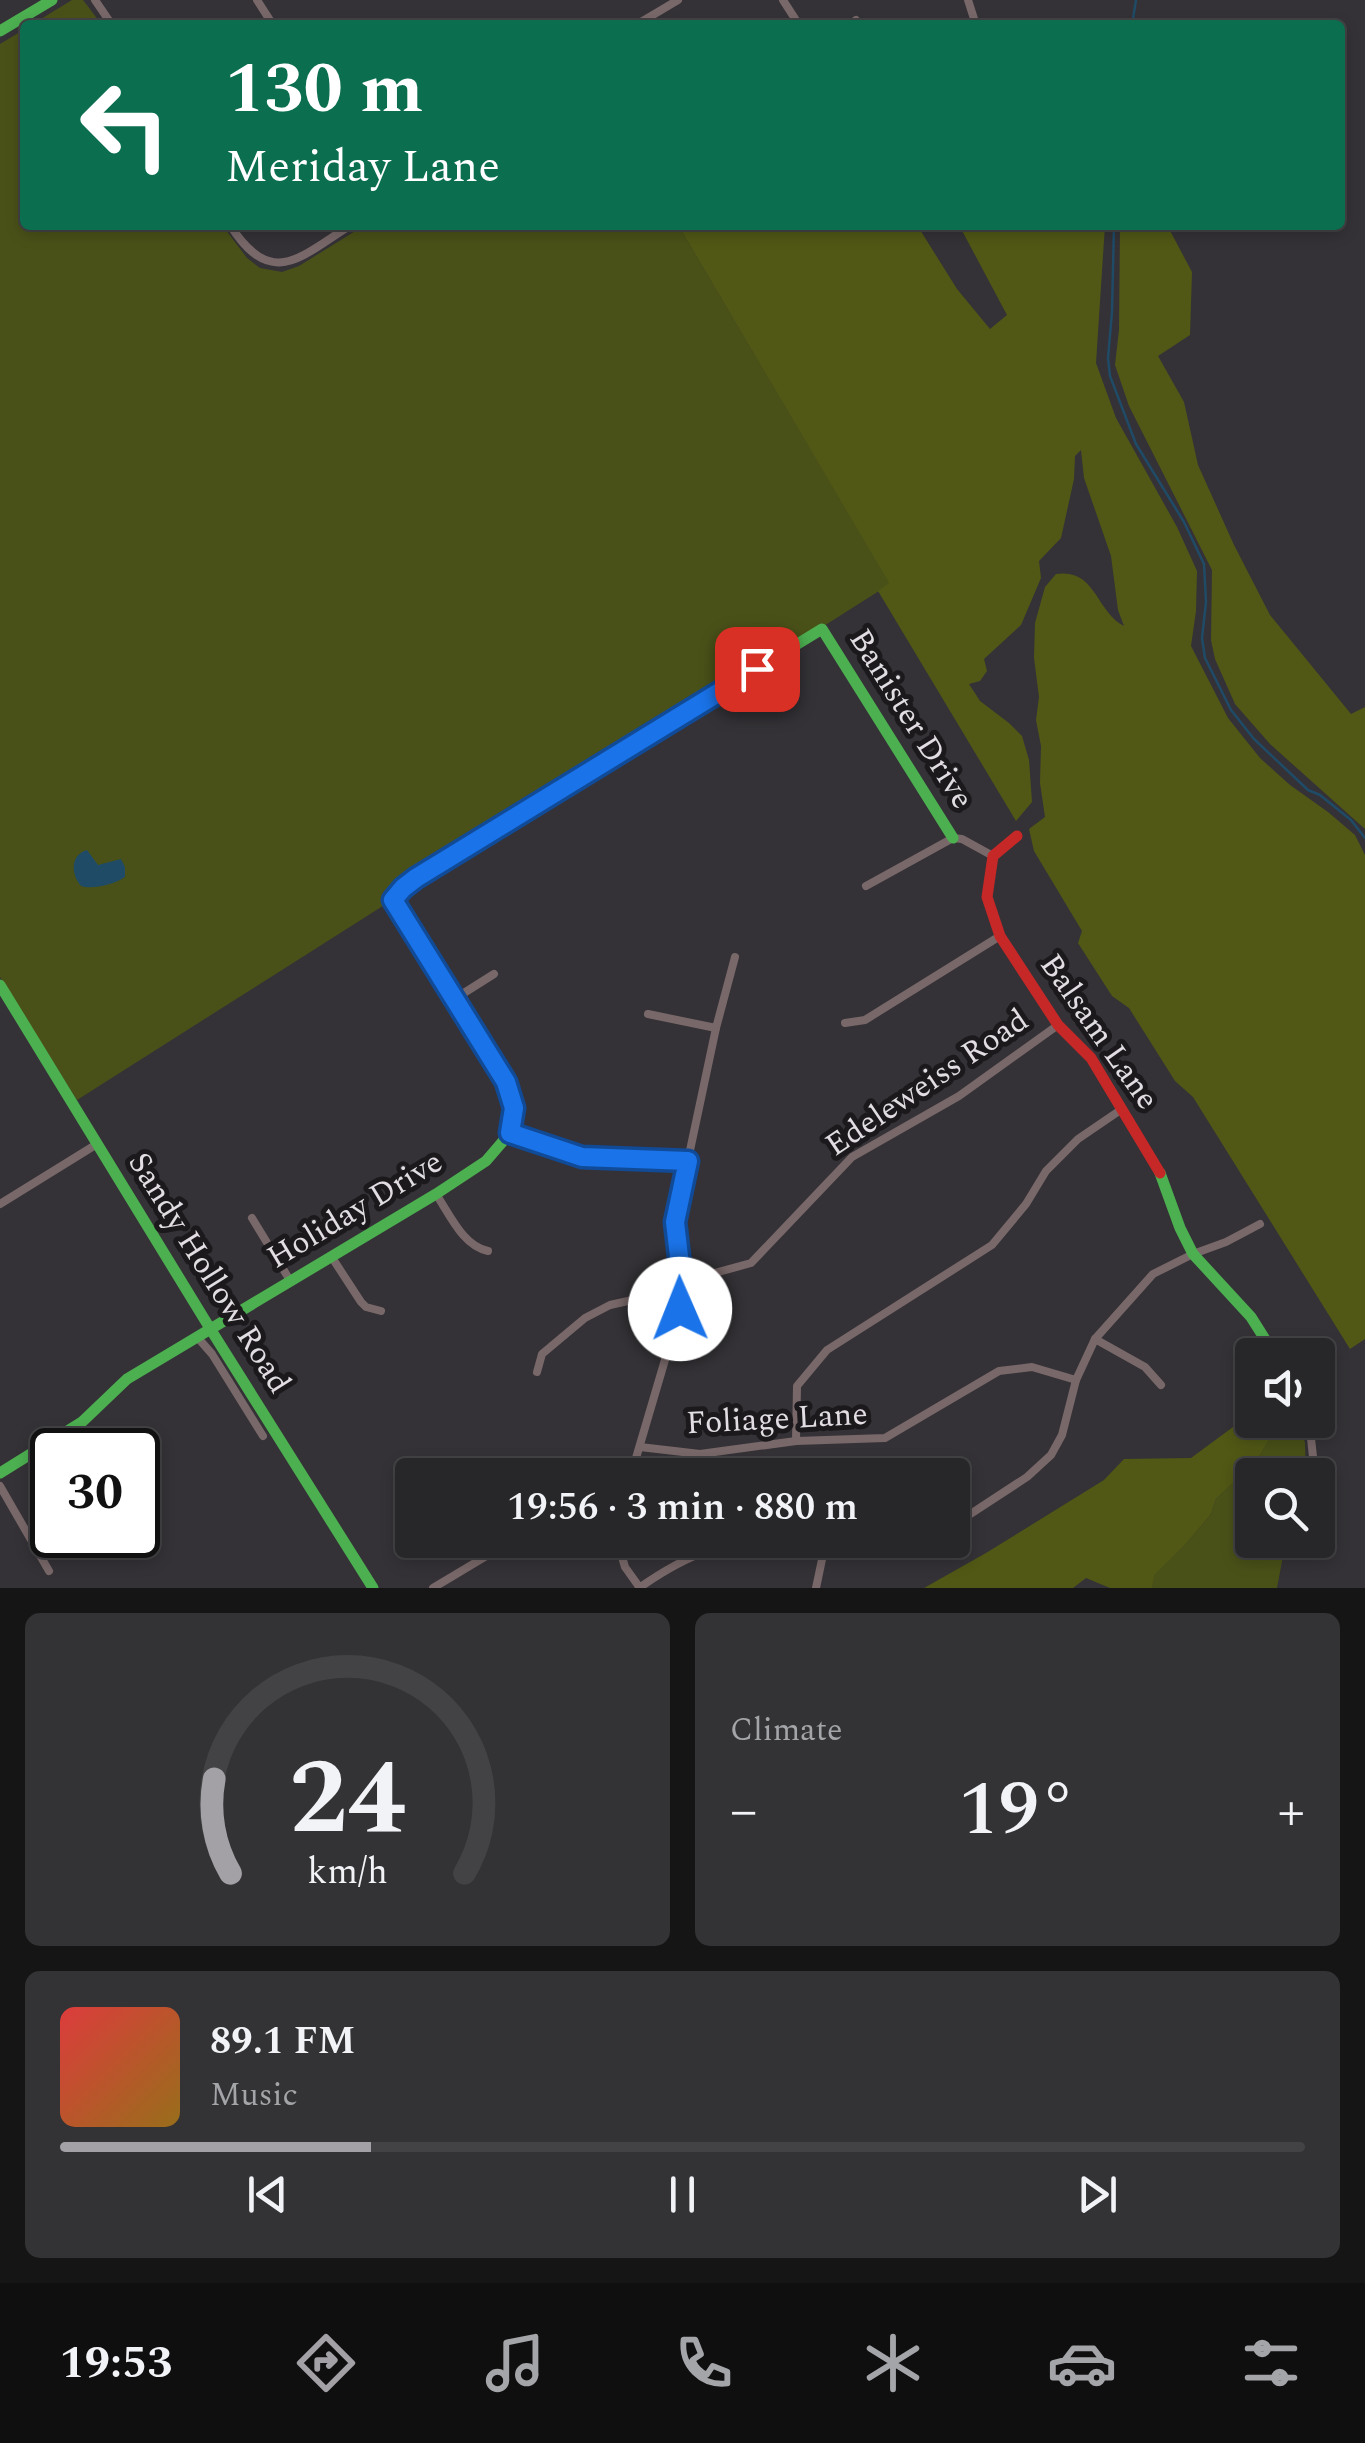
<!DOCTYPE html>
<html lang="en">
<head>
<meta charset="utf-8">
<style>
  body { margin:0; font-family:Spectral,serif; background:#333234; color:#f1f3f6; height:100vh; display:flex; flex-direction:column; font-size:38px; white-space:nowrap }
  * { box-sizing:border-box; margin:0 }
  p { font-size:32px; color:#a4a5a8 }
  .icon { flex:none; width:55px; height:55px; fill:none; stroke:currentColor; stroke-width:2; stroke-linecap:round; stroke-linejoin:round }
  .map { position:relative; height:1588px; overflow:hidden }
  .drawer { display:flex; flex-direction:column; gap:25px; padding:25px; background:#151516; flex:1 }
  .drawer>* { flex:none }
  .hud { position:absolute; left:20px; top:20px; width:1325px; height:210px; border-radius:10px; box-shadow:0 5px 15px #0003,0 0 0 2px #434345; background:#0b6e4f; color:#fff; overflow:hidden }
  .buttons { position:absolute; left:1235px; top:1338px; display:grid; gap:20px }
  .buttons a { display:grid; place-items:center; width:100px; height:100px; border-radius:10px; background:#272628; box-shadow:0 5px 15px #0003,0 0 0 2px #434345; font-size:50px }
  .speed { position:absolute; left:30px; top:1428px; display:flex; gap:20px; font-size:50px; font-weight:700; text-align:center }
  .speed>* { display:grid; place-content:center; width:130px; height:130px; border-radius:50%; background:#272628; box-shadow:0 5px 15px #0003,0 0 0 2px #434345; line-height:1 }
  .speed .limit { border:5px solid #111; border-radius:15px; background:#fff; color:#111 }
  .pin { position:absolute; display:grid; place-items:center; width:85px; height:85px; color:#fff; margin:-42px; border-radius:20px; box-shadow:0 5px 15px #0006 }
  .me { position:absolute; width:110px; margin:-55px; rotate:359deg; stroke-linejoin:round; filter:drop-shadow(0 0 8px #0008) }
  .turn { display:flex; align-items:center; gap:35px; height:210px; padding:0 40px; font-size:45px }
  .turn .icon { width:130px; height:130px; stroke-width:2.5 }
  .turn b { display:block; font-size:70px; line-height:85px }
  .big { font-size:75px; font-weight:600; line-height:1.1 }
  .drawer .widget { flex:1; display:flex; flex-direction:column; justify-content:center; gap:15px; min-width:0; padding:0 35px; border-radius:15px; background:#333234 }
  .drawer .dial { align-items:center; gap:0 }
  .dial svg { height:260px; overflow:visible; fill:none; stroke:#434345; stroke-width:7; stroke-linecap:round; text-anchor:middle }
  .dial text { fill:#f1f3f6; stroke:none }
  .song { display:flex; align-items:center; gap:30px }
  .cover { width:120px; height:120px; border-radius:15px; background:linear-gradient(135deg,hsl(0 70% 55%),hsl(40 70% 35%)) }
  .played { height:10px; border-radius:5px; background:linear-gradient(90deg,#a4a1a6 25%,#434345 25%) }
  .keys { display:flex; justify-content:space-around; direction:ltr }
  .heat { display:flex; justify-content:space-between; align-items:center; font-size:55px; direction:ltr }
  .drawer .tiles { flex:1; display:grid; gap:25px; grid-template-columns:1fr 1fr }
  .widget:last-child { grid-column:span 2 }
  .trip { position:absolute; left:395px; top:1458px; width:575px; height:100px; border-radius:10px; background:#272628; box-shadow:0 5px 15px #0003,0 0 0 2px #434345; font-weight:600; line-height:100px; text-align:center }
  .dock { display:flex; height:160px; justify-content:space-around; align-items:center; background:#100f10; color:#a4a5a8 }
  .dock .icon { width:70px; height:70px }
  .dock .on { color:#a4a1a6 }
  .dock b { font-size:45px; color:#f1f3f6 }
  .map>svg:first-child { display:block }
  .green { fill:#4a5118 }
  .forest { fill:#515815 }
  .water { fill:#1f4b67 }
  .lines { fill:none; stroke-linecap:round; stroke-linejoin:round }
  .stream { stroke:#1f4b67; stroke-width:2.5 }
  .street { stroke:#796869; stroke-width:8 }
  .fast { stroke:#4caf50; stroke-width:11 }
  .jam { stroke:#c62828; stroke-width:11 }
  .route-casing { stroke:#114b97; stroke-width:25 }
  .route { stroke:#1a73e8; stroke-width:18 }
  .labels { text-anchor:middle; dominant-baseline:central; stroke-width:10; stroke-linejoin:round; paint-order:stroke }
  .street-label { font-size:32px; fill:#e1dde2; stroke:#1b191c }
</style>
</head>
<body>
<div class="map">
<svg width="1365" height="1588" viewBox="0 0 1365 1588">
  <rect width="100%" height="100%" fill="#343236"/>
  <g class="green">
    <path d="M72 0H83L102 25H31Z"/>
    <path d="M25 29V225H222L247 258 260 268 282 272 299 266 365 225H678L890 584 77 1100 0 977V44Z"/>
    <path d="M1289 1420H1300L1305 1443 1306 1475H1252V1540H1286L1277 1588H1152L1153 1575 1186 1544 1211 1514 1216 1499 1258 1459 1273 1433Z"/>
  </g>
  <g class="forest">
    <path d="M678 225H917L957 289 990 329 1007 315 959 225H1105L1096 363 1116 418 1177 527 1197 571 1196 611 1191 646 1228 718 1260 758 1290 785 1328 812 1355 835 1365 855V1339L1350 1349 1193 1097 1175 1081 1129 1008 1112 996 1078 943 1082 931 1034 851 1029 829 1045 817 1040 783 1041 746 1036 720 1039 697 1034 658 1035 623 1045 587 1056 574C1096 568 1096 612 1124 626L1118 610 1111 556 1084 478 1081 450 1075 456 1074 479 1061 538 1039 561 1041 578 1021 625 984 659 987 671 980 681 969 684 980 701 1009 723 1022 736 1029 760 1032 802 1016 821 878 591 889 583Z"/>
    <path d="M1120 225H1167L1192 272 1190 335 1158 356 1184 402 1198 465 1234 545 1270 615 1351 714 1365 707V829L1270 744 1235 704 1215 659 1211 640 1212 570 1129 406 1115 365 1119 330Z"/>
    <path d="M1252 1413V1420H1289L1273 1433 1258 1459 1216 1499 1211 1514 1186 1544 1154 1575 1152 1588H1110L1086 1578 1073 1588H924L986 1553 1104 1480 1124 1459 1191 1458Z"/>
  </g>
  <path class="water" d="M87 850 98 865 121 859 125 867V877C115 884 92 890 81 886 71 874 70 855 87 850Z"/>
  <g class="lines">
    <g class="stream">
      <path d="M1132 25 1136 0"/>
      <path d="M1114 225 1112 312 1108 358 1110 376 1136 444 1184 522 1204 564 1206 602 1202 638 1205 658 1231 710 1254 739 1308 790 1320 795 1351 820 1365 838"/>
    </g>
    <g class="street">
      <path d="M95 0 112 25"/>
      <path d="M257 0 273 25"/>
      <path d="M783 0 799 25"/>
      <path d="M968 0 976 25"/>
      <path d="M636 25 678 0"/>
      <path d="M849 25 856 20"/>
      <path d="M230 225C272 291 301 256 351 225"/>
      <path d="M866 886 953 838 962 839 993 856"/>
      <path d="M456 998 494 974"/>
      <path d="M648 1014 716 1028"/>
      <path d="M845 1023 865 1020 1000 936"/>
      <path d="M510 1133 582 1157 687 1161"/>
      <path d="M436 1194C450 1215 463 1246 488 1251"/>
      <path d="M0 1204 97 1144"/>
      <path d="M252 1218 291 1282"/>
      <path d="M331 1256 361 1302 366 1307 381 1311"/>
      <path d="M682 1282 751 1263 852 1157 959 1096 1058 1025"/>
      <path d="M198 1338 212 1354 263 1436"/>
      <path d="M1095 1339 1145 1367 1161 1385"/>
      <path d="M537 1372 542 1354 585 1318 610 1305 637 1299H660L680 1309"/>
      <path d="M1309 1420 1315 1475"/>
      <path d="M796 1441 797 1386 827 1350 992 1245 1026 1204 1046 1171 1078 1139 1122 1109"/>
      <path d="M640 1447 700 1454 796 1441 885 1438 999 1371 1032 1367 1076 1380"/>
      <path d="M631 1475 680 1309 682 1282 675 1221 716 1028 735 957"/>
      <path d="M0 1486 49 1571"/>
      <path d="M952 1526 1027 1477 1051 1455 1062 1435 1076 1380 1095 1339 1153 1274 1193 1254 1226 1242 1260 1224"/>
      <path d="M617 1540 625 1567 640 1588"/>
      <path d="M1290 1544 1291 1540"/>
      <path d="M433 1588 513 1540"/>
      <path d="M639 1588C686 1555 725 1538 784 1543 842 1548 868 1569 928 1540"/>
      <path d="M816 1588 824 1550"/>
    </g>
    <g class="fast">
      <path d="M0 31 52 0"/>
      <path d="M660 728 822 629 953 838"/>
      <path d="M0 985 211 1330 373 1588"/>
      <path d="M1160 1173 1180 1228 1193 1254 1251 1317 1275 1355"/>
      <path d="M0 1473 82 1422 127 1379 436 1194 486 1161 510 1133 514 1108 506 1082 433 964"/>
    </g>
    <g class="jam">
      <path d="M1017 836 993 856 987 897 1000 936 1058 1025 1091 1058 1160 1173"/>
      <path d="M433 964 393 900 403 888 660 728"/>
    </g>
  </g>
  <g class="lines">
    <defs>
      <path id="route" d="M680 1309 682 1282 675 1222 688 1161 582 1157 510 1133 514 1108 506 1082 393 900 403 888 416 878 757 669"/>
    </defs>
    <use href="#route" class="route-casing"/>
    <use href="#route" class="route"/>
  </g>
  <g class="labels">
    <g class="street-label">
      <text transform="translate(911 719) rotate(58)">Banister Drive</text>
      <text transform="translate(1099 1032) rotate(55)">Balsam Lane</text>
      <text transform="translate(927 1083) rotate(-34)">Edeleweiss Road</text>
      <text transform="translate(355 1210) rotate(-31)">Holiday Drive</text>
      <text transform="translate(209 1273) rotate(58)">Sandy Hollow Road</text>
      <text transform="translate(777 1419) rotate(-3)">Foliage Lane</text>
    </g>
  </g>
</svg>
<div class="buttons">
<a><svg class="icon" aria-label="sound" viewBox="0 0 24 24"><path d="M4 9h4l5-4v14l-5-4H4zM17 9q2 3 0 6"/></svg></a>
<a><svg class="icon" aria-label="search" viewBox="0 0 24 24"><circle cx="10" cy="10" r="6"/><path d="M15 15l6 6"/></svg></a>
</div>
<div class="speed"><div class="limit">30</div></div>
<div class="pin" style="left:757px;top:669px;background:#d93025"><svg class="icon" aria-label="arrive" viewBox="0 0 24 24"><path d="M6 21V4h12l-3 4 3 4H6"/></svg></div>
<svg class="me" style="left:680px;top:1309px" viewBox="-20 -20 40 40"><circle r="19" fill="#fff"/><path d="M0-13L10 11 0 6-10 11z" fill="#1a73e8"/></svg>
<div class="trip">19:56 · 3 min · 880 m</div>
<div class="hud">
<div class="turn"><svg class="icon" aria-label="left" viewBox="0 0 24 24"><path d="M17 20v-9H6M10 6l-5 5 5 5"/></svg><div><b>130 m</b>Meriday Lane</div></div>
</div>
</div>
<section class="drawer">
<div class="tiles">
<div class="widget dial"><svg viewBox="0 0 100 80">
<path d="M14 69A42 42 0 1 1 86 69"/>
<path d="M14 69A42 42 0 0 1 9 40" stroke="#a4a1a6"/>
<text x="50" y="56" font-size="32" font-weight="700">24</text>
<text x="50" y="72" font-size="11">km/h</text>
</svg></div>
<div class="widget"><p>Climate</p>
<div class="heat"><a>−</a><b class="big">19°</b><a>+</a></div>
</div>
<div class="widget">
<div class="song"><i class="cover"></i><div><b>89.1 FM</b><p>Music</p></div></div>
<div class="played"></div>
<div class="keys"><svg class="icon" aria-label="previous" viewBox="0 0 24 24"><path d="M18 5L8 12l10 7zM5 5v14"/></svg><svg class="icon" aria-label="pause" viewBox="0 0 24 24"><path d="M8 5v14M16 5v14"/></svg><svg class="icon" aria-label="next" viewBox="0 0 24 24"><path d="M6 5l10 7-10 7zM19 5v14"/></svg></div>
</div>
</div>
</section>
<nav class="dock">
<b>19:53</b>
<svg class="icon on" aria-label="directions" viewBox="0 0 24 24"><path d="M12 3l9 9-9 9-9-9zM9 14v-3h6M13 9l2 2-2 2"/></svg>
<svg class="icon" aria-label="music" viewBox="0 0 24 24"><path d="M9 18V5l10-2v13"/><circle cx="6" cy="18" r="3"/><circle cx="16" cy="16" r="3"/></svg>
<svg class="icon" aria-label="phone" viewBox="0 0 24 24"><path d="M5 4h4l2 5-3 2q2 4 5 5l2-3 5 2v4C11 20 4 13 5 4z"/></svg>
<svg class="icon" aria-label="climate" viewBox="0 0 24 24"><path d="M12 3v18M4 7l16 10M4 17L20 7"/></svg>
<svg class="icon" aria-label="car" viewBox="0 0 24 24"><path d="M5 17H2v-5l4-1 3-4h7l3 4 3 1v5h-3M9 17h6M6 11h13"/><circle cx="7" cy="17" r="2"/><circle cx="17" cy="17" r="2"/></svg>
<svg class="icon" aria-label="filters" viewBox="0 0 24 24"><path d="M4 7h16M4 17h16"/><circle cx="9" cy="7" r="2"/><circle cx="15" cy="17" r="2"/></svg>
</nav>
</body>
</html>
